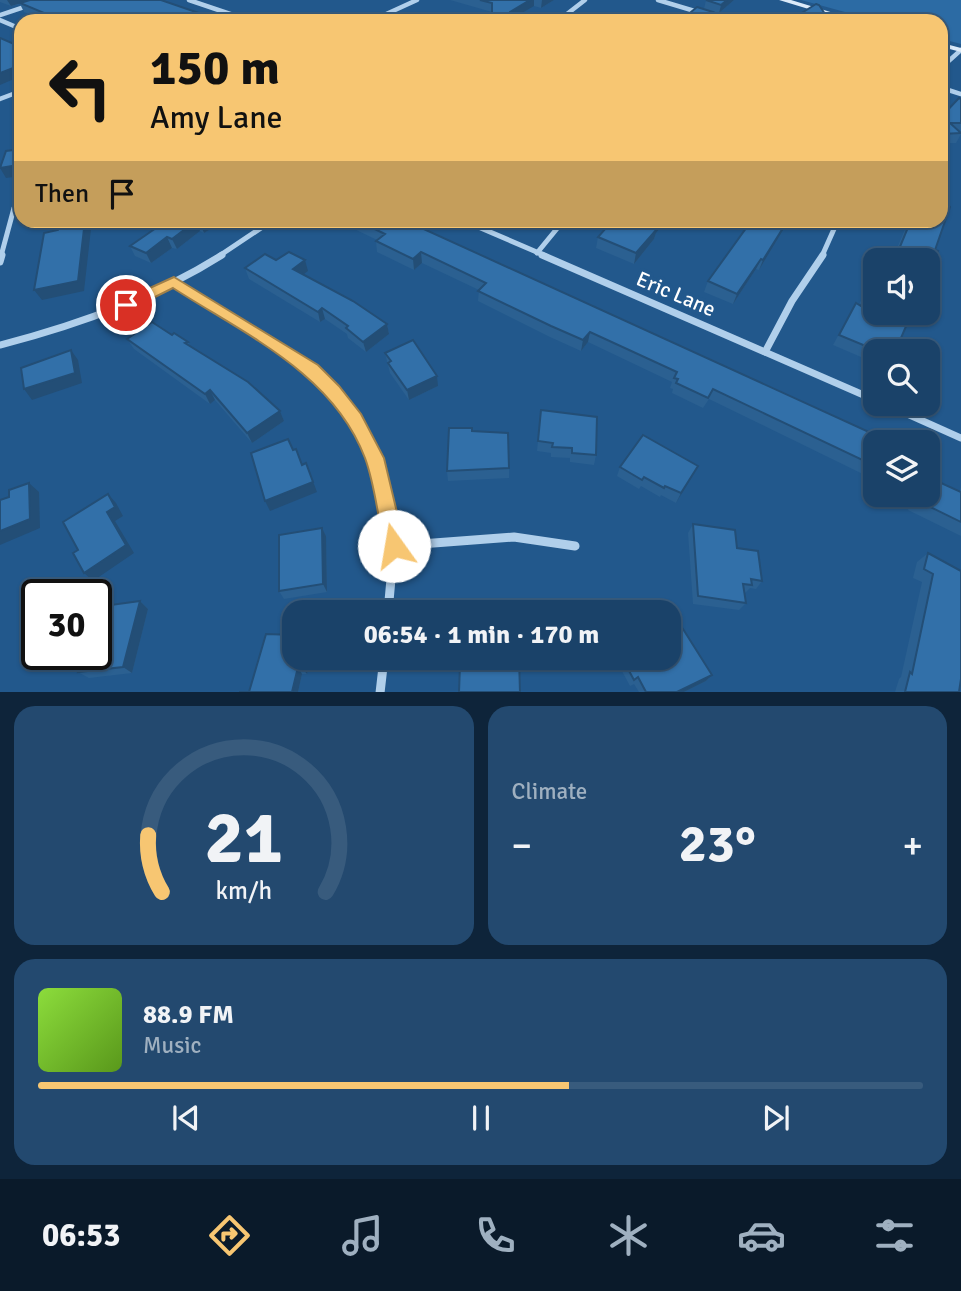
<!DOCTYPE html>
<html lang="en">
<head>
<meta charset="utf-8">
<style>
  body { margin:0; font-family:Signika,sans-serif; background:#23496f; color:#f1f3f6; height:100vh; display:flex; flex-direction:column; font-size:26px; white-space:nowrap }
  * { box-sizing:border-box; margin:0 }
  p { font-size:23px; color:#9fb0c0 }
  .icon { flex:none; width:38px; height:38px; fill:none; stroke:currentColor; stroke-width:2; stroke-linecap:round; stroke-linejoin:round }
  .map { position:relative; height:692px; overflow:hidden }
  .details { display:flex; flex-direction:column; gap:14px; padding:14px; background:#0e243a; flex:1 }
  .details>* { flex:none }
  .guide { position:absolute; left:14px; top:14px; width:934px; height:214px; border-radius:21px; box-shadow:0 2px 5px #0004,0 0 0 2px #385b7d; background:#f7c672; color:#111; overflow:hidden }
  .controls { position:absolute; left:863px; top:248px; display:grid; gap:14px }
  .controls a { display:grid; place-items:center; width:77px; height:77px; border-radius:14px; background:#1a4269; box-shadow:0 2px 5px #0004,0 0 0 2px #385b7d; font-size:35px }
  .speed { position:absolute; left:21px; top:579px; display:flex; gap:14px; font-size:35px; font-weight:700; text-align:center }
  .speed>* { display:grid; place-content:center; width:91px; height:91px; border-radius:50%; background:#1a4269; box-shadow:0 2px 5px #0004,0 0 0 2px #385b7d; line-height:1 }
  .speed .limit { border:4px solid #111; border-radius:10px; background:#fff; color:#111 }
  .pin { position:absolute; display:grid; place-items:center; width:60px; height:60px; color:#fff; margin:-30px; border:4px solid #fff; border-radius:50%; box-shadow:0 2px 7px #0007 }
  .me { position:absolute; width:77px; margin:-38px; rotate:347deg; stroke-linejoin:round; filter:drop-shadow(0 0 5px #0008) }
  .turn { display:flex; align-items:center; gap:24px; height:147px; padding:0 21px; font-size:32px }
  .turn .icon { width:91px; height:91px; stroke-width:2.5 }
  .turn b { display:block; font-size:49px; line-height:60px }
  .then { display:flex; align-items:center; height:66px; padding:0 21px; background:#0003; gap:14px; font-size:26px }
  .big { font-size:52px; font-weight:700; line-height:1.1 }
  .details .tile { flex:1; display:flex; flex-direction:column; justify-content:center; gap:10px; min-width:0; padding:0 24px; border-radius:21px; background:#23496f }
  .details .dial { align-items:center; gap:0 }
  .dial svg { height:182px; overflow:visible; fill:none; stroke:#385b7d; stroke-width:7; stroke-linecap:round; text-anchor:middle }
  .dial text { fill:#f1f3f6; stroke:none }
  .song { display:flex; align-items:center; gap:21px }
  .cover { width:84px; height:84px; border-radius:10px; background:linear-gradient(135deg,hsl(90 70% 55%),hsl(90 70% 35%)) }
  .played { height:7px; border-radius:4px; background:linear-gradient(90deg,#f7c672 60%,#385b7d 60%) }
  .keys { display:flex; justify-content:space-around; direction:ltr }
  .heat { display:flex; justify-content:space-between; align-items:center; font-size:38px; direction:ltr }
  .details .tiles { flex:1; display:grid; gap:14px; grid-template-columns:1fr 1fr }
  .tile:last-child { grid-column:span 2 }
  .trip { position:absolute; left:282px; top:600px; width:399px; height:70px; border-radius:21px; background:#1a4269; box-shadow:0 2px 5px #0004,0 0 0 2px #385b7d; font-weight:700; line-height:70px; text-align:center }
  .dock { display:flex; height:112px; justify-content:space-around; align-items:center; background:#0a1a2a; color:#9fb0c0 }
  .dock .icon { width:49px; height:49px }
  .dock .active { color:#f7c672 }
  .dock b { font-size:32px; color:#f1f3f6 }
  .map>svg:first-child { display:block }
  .green { fill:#2c6ba4 }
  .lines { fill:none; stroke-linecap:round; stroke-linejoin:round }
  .minor-far3 { stroke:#b0cfeb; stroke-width:4.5 }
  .minor-far2 { stroke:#b0cfeb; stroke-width:5 }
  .minor-far1 { stroke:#b0cfeb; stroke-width:7 }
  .minor { stroke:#b0cfeb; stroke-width:9 }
  .secondary { fill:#dbeaf9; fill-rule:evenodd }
  .wall { fill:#2b6091 }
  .shaded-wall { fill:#234e76 }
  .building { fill:#3270a9; stroke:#234e76; stroke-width:2 }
  .route { fill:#f7c672; stroke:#a1814a; stroke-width:2 }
  .labels { text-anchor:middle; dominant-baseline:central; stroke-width:7; stroke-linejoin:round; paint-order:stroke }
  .street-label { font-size:21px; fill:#fff; stroke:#22588c }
</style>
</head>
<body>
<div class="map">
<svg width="961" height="693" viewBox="0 0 961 693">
  <rect width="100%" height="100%" fill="#22588c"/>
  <path class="green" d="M801 0H961V44L942 39V21H878Z"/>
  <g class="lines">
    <g class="minor-far3">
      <path d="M189 0 251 21"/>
      <path d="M658 0 728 21"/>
      <path d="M0 15 45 0"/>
      <path d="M0 20 21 29"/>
      <path d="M371 21 417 0"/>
      <path d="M558 21 585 0"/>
      <path d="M942 67 961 50"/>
      <path d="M942 88 961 94"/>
      <path d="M0 99 21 91"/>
    </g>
    <g class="minor-far2">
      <path d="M462 220 546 256"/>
      <path d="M537 253 564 220"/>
      <path d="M1 256 14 208"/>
      <path d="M219 256 273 220"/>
      <path d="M822 256 838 220"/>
    </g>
    <g class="minor-far1">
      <path d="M542 255 875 400"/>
      <path d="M0 262 2 255"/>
      <path d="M174 282 312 370 333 390 355 419 369 446"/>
      <path d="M0 345C78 325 154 298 222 255"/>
      <path d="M765 352 792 301 823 255"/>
      <path d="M885 404 961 438"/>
    </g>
    <g class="minor">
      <path d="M368 444 375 458 394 546 388 612"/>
      <path d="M394 546 514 537 575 546"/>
      <path d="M380 693 384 658"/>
    </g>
    <g class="secondary">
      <path d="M779 0H791L860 21H848Z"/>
      <path d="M942 43 961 48V52L942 47Z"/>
    </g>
  </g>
  <g class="wall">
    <path d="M0 0H161L222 21H46L24 12 20 4 11 6 0 2Z"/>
    <path d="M450 0H554L541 8 534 6 492 12Z"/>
    <path d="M706 0H734L719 13 704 9Z"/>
    <path d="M961 99V134L956 143H942V116Z"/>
    <path d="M160 220H217L219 224 204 233 200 231 177 249 172 248 151 263 135 256 130 246 153 230 151 226Z"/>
    <path d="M341 220H404L875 443V480L709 399 703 408 672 393 673 389 670 388 672 382 588 342 581 351 550 337 478 301 479 290 422 263 414 270 377 252 376 241 377 240 342 223Z"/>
    <path d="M789 220 759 270 756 269 733 304 704 292 708 281Z"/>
    <path d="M909 220H942L928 278V261H879L885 250 895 253Z"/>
    <path d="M656 233 654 239 634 264 596 248 598 237Z"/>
    <path d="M276 260 308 271 303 274 387 324 389 334 366 352 348 338 347 334 325 319 320 322 249 279 245 268Z"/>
    <path d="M875 269V313L895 319V352H875V363L833 345 856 303 859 305Z"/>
    <path d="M172 335 188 342 190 346 280 411 284 421 252 443 215 400 210 404 134 349 127 339Z"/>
    <path d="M385 353 438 386 409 400 390 373Z"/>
    <path d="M541 410 596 455 594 465 570 462V458L551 457V453L537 451Z"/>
    <path d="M472 431 509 468V478L448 481 447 471Z"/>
    <path d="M698 466 676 503 661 495 660 497 641 486 639 489 617 476 620 467Z"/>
    <path d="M961 487V536L908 510 912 495H928L960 491Z"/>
    <path d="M693 524 737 548 762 581 756 589 750 588 745 593 746 603 739 610 693 604 688 533Z"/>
    <path d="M322 528 326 536 327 592 284 599 279 591Z"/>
    <path d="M928 553 959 692H895L899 679 901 677 922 582 913 578 917 562Z"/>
    <path d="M140 601 148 609 132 673 89 678 78 672 83 656 81 654H96Z"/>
    <path d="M311 658 307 674H302L298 692H239H249Z"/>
    <path d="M615 658H668L712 675 706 681 684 692H639L634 684 630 686Z"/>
  </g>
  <g class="shaded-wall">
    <path d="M7 0H32L11 6Z"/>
    <path d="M530 0H534V6L510 20V12Z"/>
    <path d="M542 0H554L541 8Z"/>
    <path d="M727 0H734L719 13 721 5Z"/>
    <path d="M713 12 711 21H704Z"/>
    <path d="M825 14 822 21H814Z"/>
    <path d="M21 65V76L0 85V73Z"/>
    <path d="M21 156V176L6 178 0 168Z"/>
    <path d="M85 220H92L84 291 42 300 34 290Z"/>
    <path d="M204 220H217L219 224 204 233 200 223Z"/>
    <path d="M661 220H666L656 233 654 239 634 264 636 253Z"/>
    <path d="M788 220H789L759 270 763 260Z"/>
    <path d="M196 221 200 231 177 249 172 239Z"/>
    <path d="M167 237 172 248 151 263 146 253Z"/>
    <path d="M421 252 422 263 414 270 413 259Z"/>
    <path d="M761 259 756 269 733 304 737 294Z"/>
    <path d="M305 260 308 271 296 280 293 269Z"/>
    <path d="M322 308 325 319 320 322 318 312Z"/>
    <path d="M387 324 389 334 366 352 363 342Z"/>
    <path d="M590 332 588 342 581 351 583 340Z"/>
    <path d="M71 350 78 360 82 383 32 400 24 389Z"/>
    <path d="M437 376 438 386 409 400 407 390Z"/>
    <path d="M210 390 215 400 210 404 205 394Z"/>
    <path d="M280 411 284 421 252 443 247 433Z"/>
    <path d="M306 463 317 492 270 511 265 501Z"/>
    <path d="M698 466 693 475 676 503 681 493Z"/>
    <path d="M29 483 39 492 40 528 0 545V531Z"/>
    <path d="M108 494 116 503 123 516 115 521 134 553 93 581 84 573Z"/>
    <path d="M322 528 326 536 327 592 323 584Z"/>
    <path d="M140 601 148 609 132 673 123 667Z"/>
    <path d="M305 658H311L307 674 302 668Z"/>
    <path d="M298 667 302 674 298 692H292Z"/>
    <path d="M712 675 706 681 684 692H677Z"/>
  </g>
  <g class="building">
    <path d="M30 0H161L222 21H63L20 3Z"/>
    <path d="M480 0H530L510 12 511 21H492V3Z"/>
    <path d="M706 0H727L721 5Z"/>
    <path d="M816 4 819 5 825 14 814 21H789Z"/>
    <path d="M697 7 713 12 704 21H680Z"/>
    <path d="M0 38 21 47V65L0 73Z"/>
    <path d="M959 98 961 99V123H950L961 133 942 134V116Z"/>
    <path d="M21 149V156L18 165 0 168 6 151Z"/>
    <path d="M942 198 950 207 935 250 938 251 929 277 928 276V261H881L885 250 897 254 911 220H942Z"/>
    <path d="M62 220H85L78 281 34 290 44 233 58 230Z"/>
    <path d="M160 220H204L200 223 196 221 172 239 167 237 146 253 130 246 156 228 151 226Z"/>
    <path d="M356 220H404L893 443H875V466L713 389 708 398 676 383 678 379 674 378 677 372 590 332 583 340 551 326 478 291 486 283 421 252 413 259 376 241 385 234Z"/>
    <path d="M613 220H661L654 228 657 229 636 253 598 237Z"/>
    <path d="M752 220H788L763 260 761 259 737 294 708 281Z"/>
    <path d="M289 252 305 260 293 269 353 301 387 324 363 342 346 328 348 326 322 308 318 312 245 268 265 254 276 260Z"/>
    <path d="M875 274V313H897L895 319 907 324 895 352H880L839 335 856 303 861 306Z"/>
    <path d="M152 322 172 335 174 333 188 342 185 343 248 382 280 411 247 433 210 390 205 394 127 339Z"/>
    <path d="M413 340 437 376 407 390 388 363 391 361 385 353Z"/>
    <path d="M71 350 75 373 24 389 21 368Z"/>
    <path d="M541 410 597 417 596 455 572 453V448L552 447 553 443 538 441Z"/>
    <path d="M449 428H472V431L508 433 509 468 447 471Z"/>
    <path d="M643 435 698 466 681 493 665 486 664 488 644 477 642 480 620 467Z"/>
    <path d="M288 439 293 450 296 449 302 465 306 463 313 482 265 501 251 453Z"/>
    <path d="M928 477 961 492V522L918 501 919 495H928Z"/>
    <path d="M29 483 30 519 0 531V500L9 497V490Z"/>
    <path d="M108 494 115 507 107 512 126 545 84 573 73 553 78 550 63 522Z"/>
    <path d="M693 524 735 530 737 548 758 551 762 581 751 579 752 585 743 584 746 603 698 596Z"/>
    <path d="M322 528 323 584 279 591V535Z"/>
    <path d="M928 553 961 571V679L959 692H905L910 672 912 674 933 574 924 569Z"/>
    <path d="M140 601 123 667 78 672 83 654H96V607Z"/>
    <path d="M683 629 712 675 677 692H646L638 677 634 680 622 658H668V632L669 634Z"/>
    <path d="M266 634 294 635V658H305L302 668 298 667 292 692H239H249Z"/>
    <path d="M465 658H519L520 692H459L460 665H465Z"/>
  </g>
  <path class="route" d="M174 277 318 365 339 386 361 414 384 458 405 546 402 553 394 556 387 553 384 546C378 517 375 485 365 458 333 373 244 334 173 288L131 309H121L118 305 121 301Z"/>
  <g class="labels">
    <g class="street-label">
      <text transform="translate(676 294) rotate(23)">Eric Lane</text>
    </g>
  </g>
</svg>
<div class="controls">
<a><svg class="icon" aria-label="sound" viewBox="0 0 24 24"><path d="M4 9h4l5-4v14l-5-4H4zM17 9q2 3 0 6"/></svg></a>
<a><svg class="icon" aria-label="search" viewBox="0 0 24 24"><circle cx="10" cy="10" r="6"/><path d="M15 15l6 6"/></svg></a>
<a><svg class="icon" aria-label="layers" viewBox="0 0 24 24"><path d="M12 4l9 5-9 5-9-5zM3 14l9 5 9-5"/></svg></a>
</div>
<div class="speed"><div class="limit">30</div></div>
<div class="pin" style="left:126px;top:305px;background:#d93025"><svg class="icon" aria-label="arrive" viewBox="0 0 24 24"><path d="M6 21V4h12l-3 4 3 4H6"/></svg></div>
<svg class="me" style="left:394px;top:546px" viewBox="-20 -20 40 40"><circle r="19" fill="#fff"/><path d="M0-13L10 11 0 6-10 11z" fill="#f7c672"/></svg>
<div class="trip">06:54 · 1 min · 170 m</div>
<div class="guide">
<div class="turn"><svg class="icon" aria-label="left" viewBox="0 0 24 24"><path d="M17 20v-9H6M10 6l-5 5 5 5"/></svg><div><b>150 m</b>Amy Lane</div></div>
<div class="then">Then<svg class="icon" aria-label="arrive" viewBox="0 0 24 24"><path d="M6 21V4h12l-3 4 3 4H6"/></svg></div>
</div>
</div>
<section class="details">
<div class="tiles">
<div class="tile dial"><svg viewBox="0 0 100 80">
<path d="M14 69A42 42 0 1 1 86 69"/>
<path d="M14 69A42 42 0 0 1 8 44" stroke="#f7c672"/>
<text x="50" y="56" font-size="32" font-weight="700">21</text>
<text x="50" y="72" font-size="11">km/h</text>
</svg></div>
<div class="tile"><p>Climate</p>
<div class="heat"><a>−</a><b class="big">23°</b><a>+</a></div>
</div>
<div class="tile">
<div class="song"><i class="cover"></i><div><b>88.9 FM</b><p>Music</p></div></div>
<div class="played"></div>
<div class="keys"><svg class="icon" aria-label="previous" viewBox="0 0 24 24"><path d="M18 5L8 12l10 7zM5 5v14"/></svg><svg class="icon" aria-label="pause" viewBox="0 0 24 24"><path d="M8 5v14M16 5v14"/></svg><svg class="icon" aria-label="next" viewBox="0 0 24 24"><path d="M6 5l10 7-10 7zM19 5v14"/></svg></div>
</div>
</div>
</section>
<nav class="dock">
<b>06:53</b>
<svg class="icon active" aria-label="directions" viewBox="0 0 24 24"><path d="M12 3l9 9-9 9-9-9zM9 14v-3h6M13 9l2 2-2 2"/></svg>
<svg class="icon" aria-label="music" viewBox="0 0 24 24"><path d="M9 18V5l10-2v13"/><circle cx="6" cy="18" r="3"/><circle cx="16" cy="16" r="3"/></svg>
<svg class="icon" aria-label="phone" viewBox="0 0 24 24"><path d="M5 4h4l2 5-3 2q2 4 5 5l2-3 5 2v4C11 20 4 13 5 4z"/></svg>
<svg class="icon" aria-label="climate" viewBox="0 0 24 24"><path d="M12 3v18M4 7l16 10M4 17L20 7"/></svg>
<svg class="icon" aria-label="car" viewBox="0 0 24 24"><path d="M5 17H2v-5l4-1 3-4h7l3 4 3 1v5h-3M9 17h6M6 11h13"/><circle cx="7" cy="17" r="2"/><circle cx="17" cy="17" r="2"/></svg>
<svg class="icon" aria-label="filters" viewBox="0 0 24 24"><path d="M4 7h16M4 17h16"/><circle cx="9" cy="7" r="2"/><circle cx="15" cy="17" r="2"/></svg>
</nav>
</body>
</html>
